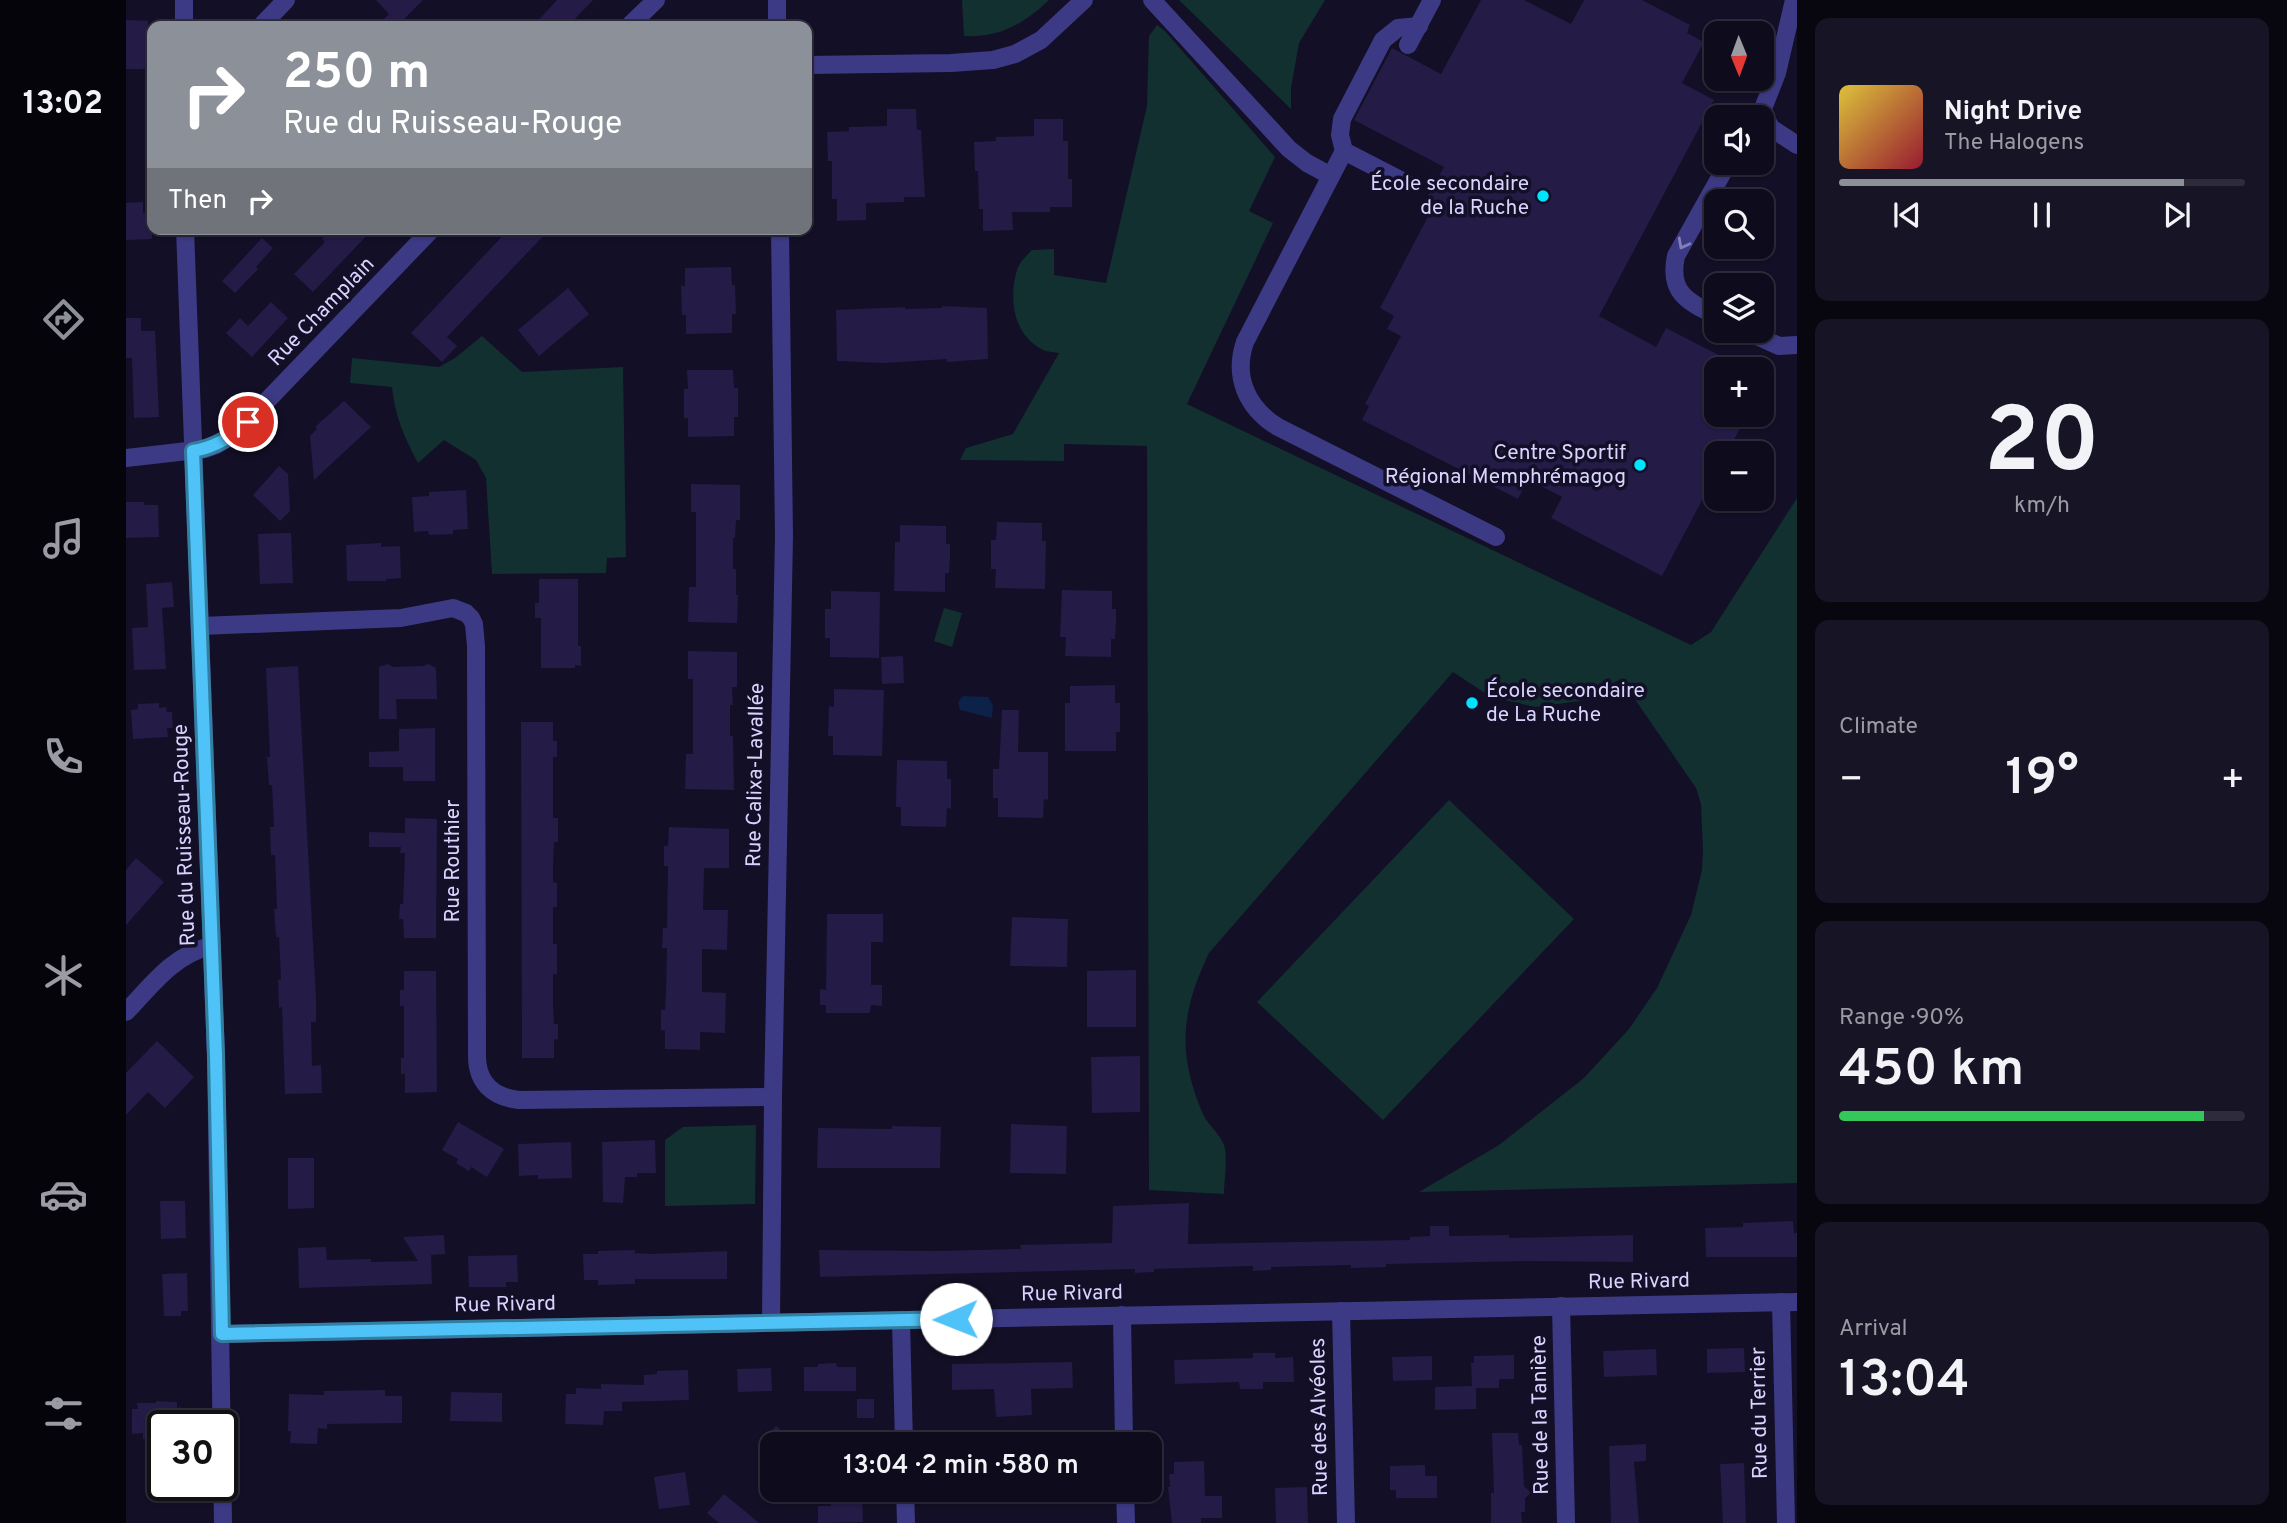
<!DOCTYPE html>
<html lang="en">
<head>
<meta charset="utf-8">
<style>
  body { margin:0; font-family:Overpass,sans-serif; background:#171425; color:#f1f3f6; height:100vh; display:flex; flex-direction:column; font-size:26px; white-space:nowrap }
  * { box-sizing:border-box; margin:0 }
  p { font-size:23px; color:#9b9ba3 }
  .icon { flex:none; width:38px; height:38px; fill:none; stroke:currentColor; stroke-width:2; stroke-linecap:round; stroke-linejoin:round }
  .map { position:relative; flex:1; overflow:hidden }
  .details { display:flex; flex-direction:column; gap:18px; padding:18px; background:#08060f; width:490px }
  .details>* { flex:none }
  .hud { position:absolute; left:21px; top:21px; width:665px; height:214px; border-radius:14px; box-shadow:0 2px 5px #0004,0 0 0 2px #2e2b3b; background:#8c9099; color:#fff; overflow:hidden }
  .needle { width:46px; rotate:179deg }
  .tools { position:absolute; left:1578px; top:21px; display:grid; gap:14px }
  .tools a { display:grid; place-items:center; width:70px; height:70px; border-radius:14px; background:#0e0b1c; box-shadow:0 2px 5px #0004,0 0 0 2px #2e2b3b; font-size:35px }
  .speed { position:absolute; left:21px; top:1410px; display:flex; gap:14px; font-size:35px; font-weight:700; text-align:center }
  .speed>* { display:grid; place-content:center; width:91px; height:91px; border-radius:50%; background:#0e0b1c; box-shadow:0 2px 5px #0004,0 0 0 2px #2e2b3b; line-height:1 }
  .speed .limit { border:4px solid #111; border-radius:10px; background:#fff; color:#111 }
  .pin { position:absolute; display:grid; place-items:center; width:60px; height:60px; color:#fff; margin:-30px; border:4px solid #fff; border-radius:50%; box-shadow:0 2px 7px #0007 }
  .me { position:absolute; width:77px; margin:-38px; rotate:269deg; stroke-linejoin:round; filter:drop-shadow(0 0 5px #0008) }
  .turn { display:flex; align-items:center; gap:24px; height:147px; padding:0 21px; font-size:32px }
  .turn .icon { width:91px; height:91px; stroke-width:2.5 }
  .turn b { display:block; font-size:49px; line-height:60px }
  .then { display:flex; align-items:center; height:66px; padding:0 21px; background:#0003; gap:14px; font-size:26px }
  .big { font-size:52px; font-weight:600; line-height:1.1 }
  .details .tile { flex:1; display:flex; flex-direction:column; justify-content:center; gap:10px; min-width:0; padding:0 24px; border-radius:14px; background:#171425 }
  .details .dial { align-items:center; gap:0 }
  .dial b { font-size:91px; line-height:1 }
  .song { display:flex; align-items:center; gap:21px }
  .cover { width:84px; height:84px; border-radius:10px; background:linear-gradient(135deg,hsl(50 70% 55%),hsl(350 70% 35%)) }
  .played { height:7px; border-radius:4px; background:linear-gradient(90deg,#8c9099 85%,#2e2b3b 85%) }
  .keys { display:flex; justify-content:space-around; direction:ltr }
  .heat { display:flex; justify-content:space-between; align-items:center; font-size:38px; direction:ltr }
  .charge { height:10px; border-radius:5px; background:linear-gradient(90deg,#34c759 90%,#2e2b3b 0) }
  .trip { position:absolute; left:634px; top:1432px; width:402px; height:70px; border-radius:14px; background:#0e0b1c; box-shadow:0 2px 5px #0004,0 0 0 2px #2e2b3b; font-weight:600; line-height:70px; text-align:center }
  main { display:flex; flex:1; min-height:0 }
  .tab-bar { display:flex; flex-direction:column; width:126px; justify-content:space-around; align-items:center; background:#06040b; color:#9b9ba3 }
  .tab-bar .icon { width:49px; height:49px }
  .tab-bar .selected { color:#8c9099 }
  .tab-bar b { font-size:32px; color:#f1f3f6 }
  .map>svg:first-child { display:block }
  .green { fill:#12302f }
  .water { fill:#0c2248 }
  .building { fill:#241b47 }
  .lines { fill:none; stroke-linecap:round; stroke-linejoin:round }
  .minor { stroke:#3d3a85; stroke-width:18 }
  .oneway { stroke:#837fbc }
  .route-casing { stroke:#337fa1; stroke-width:18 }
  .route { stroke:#4fc3f7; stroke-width:12 }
  .poi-dot { fill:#00e5ff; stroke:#130f26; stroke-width:2.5 }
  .labels { text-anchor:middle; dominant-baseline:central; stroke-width:7; stroke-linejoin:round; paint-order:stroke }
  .poi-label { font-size:21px; fill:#d9d4ff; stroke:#130f26; text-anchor:end }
  .street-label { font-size:21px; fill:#d9d4ff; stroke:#130f26 }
</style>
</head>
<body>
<main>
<nav class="tab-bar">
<b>13:02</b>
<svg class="icon selected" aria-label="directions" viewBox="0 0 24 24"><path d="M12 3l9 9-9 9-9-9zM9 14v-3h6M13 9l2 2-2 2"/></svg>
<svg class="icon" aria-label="music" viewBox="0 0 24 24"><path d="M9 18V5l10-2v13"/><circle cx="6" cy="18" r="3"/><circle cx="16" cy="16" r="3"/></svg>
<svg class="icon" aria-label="phone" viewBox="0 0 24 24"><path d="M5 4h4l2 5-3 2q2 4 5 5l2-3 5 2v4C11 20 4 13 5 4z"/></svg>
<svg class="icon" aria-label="climate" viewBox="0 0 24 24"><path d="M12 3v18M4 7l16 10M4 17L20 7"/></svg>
<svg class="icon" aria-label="car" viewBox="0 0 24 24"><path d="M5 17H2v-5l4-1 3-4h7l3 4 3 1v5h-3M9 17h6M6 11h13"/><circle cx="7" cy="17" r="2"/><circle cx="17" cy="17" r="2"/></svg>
<svg class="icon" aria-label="filters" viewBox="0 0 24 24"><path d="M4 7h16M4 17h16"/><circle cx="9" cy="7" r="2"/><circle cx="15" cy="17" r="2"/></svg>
</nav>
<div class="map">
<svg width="1671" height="1523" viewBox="0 0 1671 1523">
  <rect width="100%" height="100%" fill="#130f26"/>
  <g class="green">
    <path d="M836 0H923C898 24 873 38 838 36Z"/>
    <path d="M1053 0H1199L1173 43 1165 88V109Z"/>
    <path d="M1031 25 1039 31 1149 157 1123 211 1147 223 1061 404 1565 645 1585 632 1671 498V1183L1293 1192 1373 1145 1458 1078 1503 1029 1531 988 1565 915 1576 870 1577 851 1575 804 1570 788 1495 679 1454 701 1409 707 1365 697 1327 672 1083 953C1055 1011 1051 1054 1077 1114 1082 1125 1094 1134 1098 1145 1102 1156 1098 1182 1098 1194L1023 1190 1021 446 938 444V461L834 460 840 448 887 434 933 353C929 352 922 352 917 350 886 335 882 296 892 267 895 261 901 255 906 250L928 249V275L980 283 1021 106 1023 36Z"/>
    <path d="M356 336 396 372 497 367 500 557 481 558 480 573 366 574 360 478 350 460 318 440 292 463C278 437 269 416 266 387L224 383 226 358 313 367 329 358Z"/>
    <path d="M818 608 836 613 826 647 808 641Z"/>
    <path d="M1323 800 1448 919 1257 1120 1131 1002Z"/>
    <path d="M630 1125 629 1204 539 1206V1140L557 1127Z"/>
  </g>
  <path class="water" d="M837 696 862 697 867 705 866 718 834 710 832 702Z"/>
  <g class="building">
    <path d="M250 0H297L271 26H251L263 14Z"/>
    <path d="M431 0H467L442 26H407Z"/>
    <path d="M1355 0H1398L1445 24 1458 0H1516L1564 25 1561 33 1578 42 1556 83 1588 100 1473 316 1530 347 1540 328 1620 369H1591V415H1621L1601 453H1591V472L1536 576 1425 518 1436 497 1402 479 1392 499 1236 420 1243 406 1239 404 1275 336 1261 329 1268 316 1254 308 1307 207 1298 203 1318 167 1228 120 1266 48 1315 74Z"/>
    <path d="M0 20 22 21 24 69H0Z"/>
    <path d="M761 109H790L791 130H795L799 197H778V202L740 203V220L711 221V199H706V161H702L701 132 723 131V127L761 126Z"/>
    <path d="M908 119H937V141H942V179H946V207H924V212H886L887 230 857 231V209H853L852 171H849L848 142 870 141V137L908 136Z"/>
    <path d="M17 202V213H26V239L0 240V203Z"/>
    <path d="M205 229H247L187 292 168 274 199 242 196 239Z"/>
    <path d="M383 229H424L321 337 331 346 316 362 285 333Z"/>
    <path d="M136 238 147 248 130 267 132 269 109 293 96 281Z"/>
    <path d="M605 267 606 285H609L610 314H606V333L560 334V315H556L555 286H559V268Z"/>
    <path d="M442 288 463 314 413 356 392 330Z"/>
    <path d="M145 302 162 318 126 357 100 333 114 318 122 326Z"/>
    <path d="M816 306 861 308 862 359 821 362V359L758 363 711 361 710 310 779 307V309L816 308Z"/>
    <path d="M0 318H15V331H29L33 417 8 418 6 358H0Z"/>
    <path d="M561 370H607L608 388H612V417H608V436L562 437V418H558V389H562Z"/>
    <path d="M218 401 245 427 188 480 184 436 191 429 189 427Z"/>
    <path d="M153 466 162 474 164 511 154 521 127 495Z"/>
    <path d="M565 484 614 485V520H610L609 538H607V569H610V595H612L611 623 562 622 563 587H570V512H565Z"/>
    <path d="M340 490 342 529 327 530V534L303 535 302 531 288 532 286 497 303 496V492Z"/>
    <path d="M0 502H18V505H32L33 537 0 538Z"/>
    <path d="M871 522 916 523V541H920L919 589 869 588 870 569H865V540H870Z"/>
    <path d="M774 525 820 526V544H824V557L823 573H819V592L768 591 769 542H774Z"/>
    <path d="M155 533H165L167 583 134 584 132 534Z"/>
    <path d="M255 543V547L274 546 275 578 260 579V581H221L220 545Z"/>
    <path d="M413 579H452V646H455V666L449 665V668H415V618H409V603H413Z"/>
    <path d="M46 582 48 607 36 608 40 669 8 670 6 628 22 627 20 584Z"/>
    <path d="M936 590 986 591V609H990V622L989 639H985V657L939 656 940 637H934Z"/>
    <path d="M705 591 754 592 753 658 704 657V638H699V609H705Z"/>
    <path d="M562 651 611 652V687H606L607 705H604V736H607L608 790 559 789 560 754H567V679H562Z"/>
    <path d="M777 656 778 683 756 684 755 657Z"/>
    <path d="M262 664 267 667 297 666 302 664 310 668 311 699H270L271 719H253V667Z"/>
    <path d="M172 666 190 998V1022H185L186 1066 195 1065 196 1093 159 1094 156 1007 153 1008 152 980 155 979 153 937H150L148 909H151L149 855H145L144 827H148L146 785H143L141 757H144L140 668Z"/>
    <path d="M989 685V703H994V732H990V751H939V703H944V686Z"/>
    <path d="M708 689 758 690 756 756 707 755V736H702L703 706 708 707Z"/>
    <path d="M33 703V708L40 707 41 712H46L47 728H41L42 737 7 739 5 710 12 709V704Z"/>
    <path d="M876 710H893L892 752H922V800L918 799 917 818 872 817V798H867V769H873Z"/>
    <path d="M395 722H427V741H431V757H427V818H432V842H428L427 867V882L431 883V907H427V944H431V974H427V1005L428 1024H432V1039L428 1040V1058H396Z"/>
    <path d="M309 728V781H277V767H243V752L273 751V729Z"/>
    <path d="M771 760 821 761V779H825V809L821 808 820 827 775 826V807H770Z"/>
    <path d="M279 818 311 819 310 938H278L277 919H273L274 904H277L279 853H274L275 847H243V832L279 833Z"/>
    <path d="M543 827 603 829V868H578L577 910H602L601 950 576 949V992L600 993 599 1033 574 1032V1050L539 1049V1031L535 1030V1010H539L540 992 541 948H536L537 928H541L542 866H538V846H542Z"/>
    <path d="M10 858 38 882 0 925V870Z"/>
    <path d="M701 914H757V942H745V985H756V1006L745 1005 744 1013H700V1005H694V989L700 990Z"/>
    <path d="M886 917 942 919 941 967 884 966Z"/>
    <path d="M1010 970V1027H961V971Z"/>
    <path d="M278 971H310L311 1092 279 1093V1074H275V1058H278V1006H274V990H278Z"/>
    <path d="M31 1041 68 1077 39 1108 22 1092 0 1115V1073Z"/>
    <path d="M1014 1056V1112L966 1113 965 1057Z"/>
    <path d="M332 1122 378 1149 361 1177 345 1167 343 1171 330 1163 332 1159 316 1150Z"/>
    <path d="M885 1124 941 1126 940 1174 884 1173Z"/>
    <path d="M766 1126 815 1127 814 1168H691L692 1128 766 1129Z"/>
    <path d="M529 1140 530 1173H511V1177H499L497 1203 477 1202 476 1142Z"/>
    <path d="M445 1142 446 1178 412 1179V1175L393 1176 392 1144Z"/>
    <path d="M162 1158H188V1208L162 1209Z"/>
    <path d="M34 1201H59L60 1238 35 1239Z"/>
    <path d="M1063 1203 1062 1244 1284 1240V1237L1304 1236V1226H1323V1236L1383 1235V1238L1507 1235V1262L1403 1261 1260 1264V1267L1225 1268V1265L1145 1267V1270L1127 1271V1266L1028 1269V1272L1009 1273V1269L694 1277 693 1250 812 1251 895 1249 894 1245 986 1243 987 1206Z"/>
    <path d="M1667 1221 1668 1233H1671V1257H1580L1579 1228 1617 1227V1223Z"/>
    <path d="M318 1235 319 1254 305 1255 306 1284 173 1288 172 1248 200 1247 201 1260 245 1259V1262L292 1261 277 1237Z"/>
    <path d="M509 1250V1253L524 1254 601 1251V1279H509V1284L472 1285V1280H458L457 1254H472V1251Z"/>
    <path d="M391 1255 392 1282H380V1287H343L342 1256Z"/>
    <path d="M61 1273 62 1311H55V1316H38L36 1274Z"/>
    <path d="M1618 1348 1619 1372 1581 1373V1349Z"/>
    <path d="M1530 1349 1531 1375 1478 1377 1477 1351Z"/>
    <path d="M1127 1353H1149V1358L1167 1357 1168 1382H1137V1389H1114L1113 1382 1049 1384 1048 1360 1127 1358Z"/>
    <path d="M1388 1355V1379H1373V1388H1350V1409L1309 1410V1387L1346 1386 1345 1363H1348V1356Z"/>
    <path d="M1306 1356V1380L1267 1381 1266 1357Z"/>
    <path d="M946 1362 947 1388 905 1389 906 1415 870 1417 868 1389 826 1390V1364Z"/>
    <path d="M710 1363 711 1367H730V1391H678V1367H692V1364Z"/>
    <path d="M645 1368 646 1391 612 1392 611 1369Z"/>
    <path d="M562 1370 563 1400 496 1402V1411H478L477 1425 439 1424 440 1394H450V1388L475 1389V1384L518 1385V1375L531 1374V1371Z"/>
    <path d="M259 1390V1396H276V1423L201 1424V1429L192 1428 191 1444 164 1443 165 1431H162L163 1394 198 1395V1391Z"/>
    <path d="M325 1392 376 1393V1422L324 1421Z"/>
    <rect x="731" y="1399" width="17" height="19"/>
    <path d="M30 1401 51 1402V1408L55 1407V1426H37V1439H17V1433L6 1434V1409H12L11 1403H30Z"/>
    <path d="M650 1426 671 1444H634Z"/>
    <path d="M1366 1433H1392L1393 1445H1396L1398 1486 1405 1493 1399 1498V1512H1395L1396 1523H1365V1493H1368Z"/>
    <path d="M1520 1444V1461L1508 1462 1513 1523H1485L1483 1446Z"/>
    <path d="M1078 1461 1079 1496H1096V1518H1075V1523H1046L1042 1487H1044L1043 1474H1048V1462Z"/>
    <path d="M1618 1463 1620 1523H1597L1594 1464Z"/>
    <path d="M1299 1465V1476H1311V1498H1270V1490H1264V1466Z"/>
    <path d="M559 1472 564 1505 533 1509 528 1477Z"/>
    <path d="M1181 1487 1182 1523H1150L1149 1488Z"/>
    <path d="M598 1494 620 1512 633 1523H593L581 1513Z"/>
    <path d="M736 1496 737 1522 692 1523V1506H705V1497Z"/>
  </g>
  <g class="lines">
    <g class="minor">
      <path d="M58 0V26"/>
      <path d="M651 0V26"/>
      <path d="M1026 0 1163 149 1181 163 1205 176"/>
      <path d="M135 26 160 0"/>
      <path d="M503 26 530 0"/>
      <path d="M1282 45 1306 0"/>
      <path d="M681 65 825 63 867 60 889 54 915 40 958 0"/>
      <path d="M1636 111 1651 73 1668 0"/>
      <path d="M1632 117 1636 111 1645 128 1671 145"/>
      <path d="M1218 151 1214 135 1216 119 1257 40 1272 28 1293 26"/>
      <path d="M1282 184 1218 151 1119 342C1107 377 1121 408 1152 427L1370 537"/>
      <path d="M59 229 90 1056 97 1523"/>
      <path d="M1591 316C1562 302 1542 293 1550 256L1602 163"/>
      <path d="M1620 331 1653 346 1671 345"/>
      <path d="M0 458 79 449 90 445 111 432 306 229"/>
      <path d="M75 626 275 618 327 608 340 613 345 618 348 624 350 646 351 1056C351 1082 366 1097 393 1100L647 1097"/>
      <path d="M0 1012C26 985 47 955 85 946"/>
      <path d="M1655 1302 1660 1523"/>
      <path d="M1435 1306 1440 1523"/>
      <path d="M1215 1311 1220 1523"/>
      <path d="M996 1315 998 1444"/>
      <path d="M775 1320 778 1444"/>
      <path d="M645 1322 647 1097 658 536 654 229"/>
      <path d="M96 1334 1671 1302"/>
      <path d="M779 1489 780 1523"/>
      <path d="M999 1489 1000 1523"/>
    </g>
  </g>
  <defs><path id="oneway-chevron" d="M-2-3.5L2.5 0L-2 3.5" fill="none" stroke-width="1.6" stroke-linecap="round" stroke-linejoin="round" transform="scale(1.75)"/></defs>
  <use class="oneway" href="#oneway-chevron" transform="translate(1557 244) rotate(118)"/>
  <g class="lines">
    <defs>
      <path id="route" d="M122 422C105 437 90 447 67 451L90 1056 96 1334 830 1319"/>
    </defs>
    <use href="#route" class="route-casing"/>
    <use href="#route" class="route"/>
  </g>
  <g class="poi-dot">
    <circle cx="1417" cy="196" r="7"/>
    <circle cx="1514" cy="465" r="7"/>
    <circle cx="1346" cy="703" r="7"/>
  </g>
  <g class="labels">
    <g class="poi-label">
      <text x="1403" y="184">École secondaire<tspan x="1403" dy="24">de la Ruche</tspan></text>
      <text x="1500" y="453">Centre Sportif<tspan x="1500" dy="24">Régional Memphrémagog</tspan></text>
      <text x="1360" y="691" text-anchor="start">École secondaire<tspan x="1360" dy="24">de La Ruche</tspan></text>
    </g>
    <g class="street-label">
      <text transform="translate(196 312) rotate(-46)">Rue Champlain</text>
      <text transform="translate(630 775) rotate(-89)">Rue Calixa-Lavallée</text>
      <text transform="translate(59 835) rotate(-92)">Rue du Ruisseau-Rouge</text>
      <text transform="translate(327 861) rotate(-90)">Rue Routhier</text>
      <text transform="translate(1513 1282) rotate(-1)">Rue Rivard</text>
      <text transform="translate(946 1294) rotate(-1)">Rue Rivard</text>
      <text transform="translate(379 1305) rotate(-1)">Rue Rivard</text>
      <text transform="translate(1634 1413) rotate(-91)">Rue du Terrier</text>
      <text transform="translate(1415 1415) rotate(-91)">Rue de la Tanière</text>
      <text transform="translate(1194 1417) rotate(-91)">Rue des Alvéoles</text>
    </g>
  </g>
</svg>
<div class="tools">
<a><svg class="needle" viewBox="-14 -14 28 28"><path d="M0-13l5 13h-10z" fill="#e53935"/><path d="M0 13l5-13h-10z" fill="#9b9ba3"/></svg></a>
<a><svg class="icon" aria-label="sound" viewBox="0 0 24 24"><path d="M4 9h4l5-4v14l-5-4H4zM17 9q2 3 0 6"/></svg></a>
<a><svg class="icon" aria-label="search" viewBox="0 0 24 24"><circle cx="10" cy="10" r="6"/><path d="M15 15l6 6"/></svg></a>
<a><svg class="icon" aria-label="layers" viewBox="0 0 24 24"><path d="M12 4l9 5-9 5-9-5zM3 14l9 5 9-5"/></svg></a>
<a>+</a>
<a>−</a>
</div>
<div class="speed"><div class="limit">30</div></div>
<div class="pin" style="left:122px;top:422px;background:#d93025"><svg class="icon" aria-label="arrive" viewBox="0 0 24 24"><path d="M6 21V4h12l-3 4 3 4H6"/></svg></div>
<svg class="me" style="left:830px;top:1319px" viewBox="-20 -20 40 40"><circle r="19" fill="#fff"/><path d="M0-13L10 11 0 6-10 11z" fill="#4fc3f7"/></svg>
<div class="trip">13:04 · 2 min · 580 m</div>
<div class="hud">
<div class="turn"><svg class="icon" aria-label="right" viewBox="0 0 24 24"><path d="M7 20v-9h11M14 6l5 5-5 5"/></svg><div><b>250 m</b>Rue du Ruisseau-Rouge</div></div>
<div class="then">Then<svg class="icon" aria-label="right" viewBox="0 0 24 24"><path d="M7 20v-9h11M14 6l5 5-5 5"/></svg></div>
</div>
</div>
<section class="details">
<div class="tile">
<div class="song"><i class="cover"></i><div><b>Night Drive</b><p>The Halogens</p></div></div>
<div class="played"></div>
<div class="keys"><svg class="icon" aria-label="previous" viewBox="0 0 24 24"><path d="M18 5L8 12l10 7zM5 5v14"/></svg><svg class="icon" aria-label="pause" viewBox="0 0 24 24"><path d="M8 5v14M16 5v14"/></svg><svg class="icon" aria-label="next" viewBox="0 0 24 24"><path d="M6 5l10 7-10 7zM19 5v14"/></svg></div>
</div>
<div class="tile dial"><b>20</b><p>km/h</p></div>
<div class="tile"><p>Climate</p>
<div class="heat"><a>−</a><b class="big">19°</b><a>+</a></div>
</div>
<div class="tile"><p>Range · 90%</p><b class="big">450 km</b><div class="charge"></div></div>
<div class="tile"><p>Arrival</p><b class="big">13:04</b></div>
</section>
</main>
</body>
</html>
